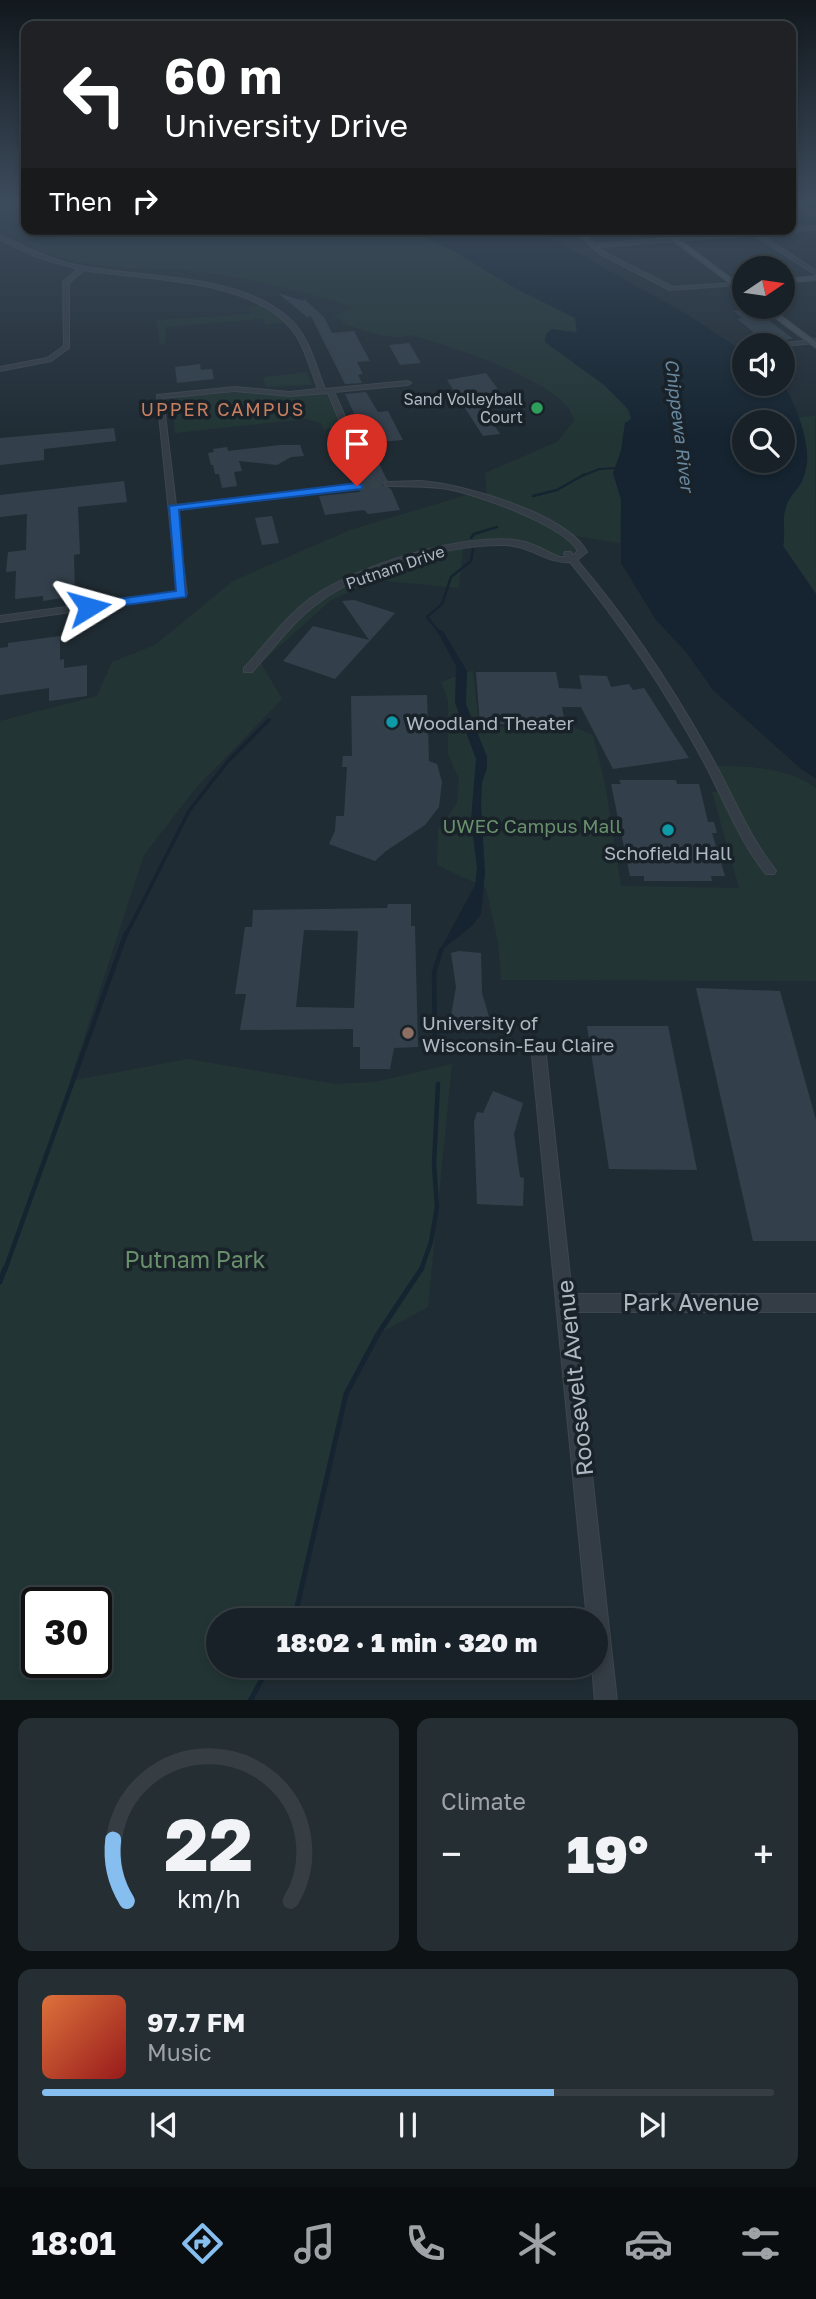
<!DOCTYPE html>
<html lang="en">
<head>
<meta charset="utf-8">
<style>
  body { margin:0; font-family:"Golos Text",sans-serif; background:#252e33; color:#f1f3f6; height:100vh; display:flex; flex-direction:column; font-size:26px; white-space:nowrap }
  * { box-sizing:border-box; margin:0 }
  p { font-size:23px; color:#9fa3a7 }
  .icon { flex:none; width:38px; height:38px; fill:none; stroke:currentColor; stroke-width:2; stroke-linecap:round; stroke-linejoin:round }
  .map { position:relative; height:1700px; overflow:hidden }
  .drawer { display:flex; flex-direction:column; gap:18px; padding:18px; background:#0d1215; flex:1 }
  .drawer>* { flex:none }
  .banner { position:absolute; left:21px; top:21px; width:775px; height:214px; border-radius:14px; box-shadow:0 4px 10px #0003,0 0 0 2px #363e44; background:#202124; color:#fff; overflow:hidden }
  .needle { width:46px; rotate:77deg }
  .fabs { position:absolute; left:732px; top:256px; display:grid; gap:14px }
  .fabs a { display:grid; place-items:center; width:63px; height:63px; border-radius:50%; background:#182127; box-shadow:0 4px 10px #0003,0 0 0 2px #363e44; font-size:35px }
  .speed { position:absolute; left:21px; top:1587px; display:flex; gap:14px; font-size:35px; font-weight:700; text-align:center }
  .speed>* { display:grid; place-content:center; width:91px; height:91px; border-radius:50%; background:#182127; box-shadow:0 4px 10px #0003,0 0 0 2px #363e44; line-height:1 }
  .speed .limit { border:4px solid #111; border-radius:10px; background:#fff; color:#111 }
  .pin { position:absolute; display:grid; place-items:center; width:60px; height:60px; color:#fff; margin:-72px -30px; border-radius:50% 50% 50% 0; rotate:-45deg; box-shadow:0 0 7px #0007 }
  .pin .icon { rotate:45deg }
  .me { position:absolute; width:77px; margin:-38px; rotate:82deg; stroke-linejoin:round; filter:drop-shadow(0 0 5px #0008) }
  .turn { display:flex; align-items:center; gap:24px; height:147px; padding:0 28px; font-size:32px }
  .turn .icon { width:91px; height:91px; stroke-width:2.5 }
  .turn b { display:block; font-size:49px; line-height:60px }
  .then { display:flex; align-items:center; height:66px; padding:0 28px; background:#0003; gap:14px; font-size:26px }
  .big { font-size:52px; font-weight:800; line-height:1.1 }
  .drawer .widget { flex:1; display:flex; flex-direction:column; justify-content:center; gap:10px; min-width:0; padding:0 24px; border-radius:14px; background:#252e33 }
  .drawer .dial { align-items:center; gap:0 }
  .dial svg { height:182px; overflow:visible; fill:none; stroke:#363e44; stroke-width:7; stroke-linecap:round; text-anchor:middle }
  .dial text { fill:#f1f3f6; stroke:none }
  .song { display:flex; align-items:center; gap:21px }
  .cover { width:84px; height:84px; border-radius:10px; background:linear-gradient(135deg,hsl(20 70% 55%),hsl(0 70% 35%)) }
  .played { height:7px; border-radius:4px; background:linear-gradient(90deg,#85beef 70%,#363e44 70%) }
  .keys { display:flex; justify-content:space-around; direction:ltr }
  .heat { display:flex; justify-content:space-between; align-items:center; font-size:38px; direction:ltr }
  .drawer .tiles { flex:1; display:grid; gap:18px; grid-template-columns:1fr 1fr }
  .widget:last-child { grid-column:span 2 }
  .trip { position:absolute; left:206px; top:1608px; width:402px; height:70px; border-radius:35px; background:#182127; box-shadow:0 4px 10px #0003,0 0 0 2px #363e44; font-weight:800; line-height:70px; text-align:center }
  .tabs { display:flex; height:112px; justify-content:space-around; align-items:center; background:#0a0d10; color:#9fa3a7 }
  .tabs .icon { width:49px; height:49px }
  .tabs .selected { color:#85beef }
  .tabs b { font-size:32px; color:#f1f3f6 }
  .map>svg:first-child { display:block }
  .green { fill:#223534; fill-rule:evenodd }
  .water { fill:#152430; fill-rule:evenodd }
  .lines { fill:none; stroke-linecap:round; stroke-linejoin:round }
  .stream-far4 { stroke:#152430; stroke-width:2 }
  .stream-far3 { stroke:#152430; stroke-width:2.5 }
  .stream-far2 { stroke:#152430; stroke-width:3.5 }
  .stream-far1 { stroke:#152430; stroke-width:4.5 }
  .stream { stroke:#152430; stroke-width:5 }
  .building { fill:#33404b; fill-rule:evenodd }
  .street-tunnel { stroke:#354149; stroke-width:9; stroke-dasharray:9 4.5; stroke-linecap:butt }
  .street-casing { stroke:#3d464e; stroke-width:2 }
  .secondary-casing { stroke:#3d464e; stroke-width:2 }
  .street { fill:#343d45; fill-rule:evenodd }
  .secondary { fill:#424d57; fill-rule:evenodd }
  .route { fill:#1a73e8; stroke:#114b97; stroke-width:2 }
  .leisure-dot { fill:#2e9e5b; stroke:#192229; stroke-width:2.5 }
  .culture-dot { fill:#0f9aa8; stroke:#192229; stroke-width:2.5 }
  .education-dot { fill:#8d6e63; stroke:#192229; stroke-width:2.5 }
  .labels { text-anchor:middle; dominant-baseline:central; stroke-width:7; stroke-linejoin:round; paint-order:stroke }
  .far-poi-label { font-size:16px; fill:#adb8c2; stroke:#192229; text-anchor:end }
  .far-street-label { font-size:16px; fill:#adb8c2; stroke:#192229 }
  .far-neighbourhood-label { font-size:18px; letter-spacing:2px; fill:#ca7f60; stroke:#192229 }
  .far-water-label { font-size:18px; font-style:italic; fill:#68889f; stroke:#192229 }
  .poi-label { font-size:19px; fill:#adb8c2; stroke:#192229; text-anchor:start }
  .park-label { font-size:19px; fill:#67906b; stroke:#192229 }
  .near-park-label { font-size:23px; fill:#67906b; stroke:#192229 }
  .near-street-label { font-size:23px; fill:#adb8c2; stroke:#192229 }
</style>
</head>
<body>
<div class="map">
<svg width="816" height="1701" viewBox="0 0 816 1701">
  <rect width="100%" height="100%" fill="#202c34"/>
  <g class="green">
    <path d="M203 229H407L452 250 513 287 575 318 578 332 568 331 575 365C593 374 627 400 631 419L625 423 621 451 613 473 621 499 620 543 576 536 567 538 578 551 558 556 520 540 464 542 459 588 375 580 330 601 261 663 282 699 194 790 144 855 70 1081 188 1059 335 1084 375 1082 452 1064 428 1307 378 1334 346 1394 294 1620H219V1666H269L250 1700 0 1701V721L97 696 112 662 155 645 233 581 350 530 473 493 487 498 485 473 557 442 574 421C569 382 445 345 411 335 391 343 359 328 340 322L343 320 332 317 353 307C303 292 252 278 200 272 142 265 73 274 22 241ZM37 1603H96V1662H37Z"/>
    <path d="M260 305 285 322 266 325 263 319 165 327 166 343 160 344 156 320 250 314 249 306Z"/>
    <path d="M307 372 312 385 266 387 263 377Z"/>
    <path d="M242 392 286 396 326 393 341 426 324 430 321 423 306 419 175 433 172 397Z"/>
    <path d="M816 416 815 418 816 594 783 546C787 531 780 519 787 504 790 495 799 489 802 481 813 458 805 440 798 417Z"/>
    <path d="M473 670 479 727 571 726 593 735 605 784 621 886 739 888 712 792 729 790 717 766C750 766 788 768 816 788V981L501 980 498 942 486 888 437 865 438 830 457 803 459 779 448 754V700L441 682Z"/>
  </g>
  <g class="water">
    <path d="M407 229H535L688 315 744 352V383H783C798 410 816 452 802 481 798 489 790 496 787 504 781 519 786 532 783 546L816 594V779L801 769 713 690 686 652 656 620 621 563V499L613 473 621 451 625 423 631 419 629 410 604 385 545 342 546 334 552 329 577 333 575 318 513 287 452 250ZM744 422H782V460H744Z"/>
    <path d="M436 629 443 631 467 671 466 704 487 757V768L482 783 481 803 485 873 481 914 472 926 439 952 475 885 477 868 471 820 476 759 455 703 456 666Z"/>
  </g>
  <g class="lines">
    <path class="stream-far4" d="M582 476 599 469 617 468"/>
    <g class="stream-far3">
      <path d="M533 496 557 490 585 474"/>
      <path d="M471 538 474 534 497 527"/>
      <path d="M439 632 427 617 442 604 451 577 471 561 473 549"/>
    </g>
    <path class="stream-far2" d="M126 935 189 811 228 761 269 720"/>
    <g class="stream-far1">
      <path d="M435 1051 434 973 441 950"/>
      <path d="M5 1270 126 933"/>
      <path d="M421 1270 431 1242 437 1207 434 1164 438 1084"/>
    </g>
    <g class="stream">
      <path d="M0 1282 5 1268"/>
      <path d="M294 1620 346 1394 378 1334 422 1268"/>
      <path d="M250 1701 269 1666"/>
    </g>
  </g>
  <g class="building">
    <path d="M278 293 304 301 303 298 324 317 332 333 354 331 370 361 357 362 363 374 358 375 362 383 345 384 311 316 307 317Z"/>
    <path d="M754 309 792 338 793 339 764 341 737 319 742 318 733 311Z"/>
    <path d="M409 343 421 363 400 365 389 345Z"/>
    <path d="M200 364 201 370 212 369 214 379 177 383 175 367Z"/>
    <path d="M486 373 500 392 474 395 500 434 483 436 447 380Z"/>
    <path d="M366 392 378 412 388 411 403 440 379 442 368 419 357 420 345 394Z"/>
    <path d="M114 428 116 441 44 449V460L0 465V438Z"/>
    <path d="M280 445H300L304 456 291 457 277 465 239 461 242 471 234 472 237 486 222 488 219 474H215L213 465H211L208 453 214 452 213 449 227 447 228 451Z"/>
    <path d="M378 462 387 480 382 485 391 489 400 510 368 514 364 510 325 515 319 496 359 492 363 487 362 484 355 482 349 465Z"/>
    <path d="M124 481 127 502 78 507 80 554 74 555 75 596 43 601V596L15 599 16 571 6 572 8 552 26 550 27 514 0 517V495Z"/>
    <path d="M272 516 279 543 262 545 255 518Z"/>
    <path d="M354 600 395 613 335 679 283 661 313 626 369 640 342 601Z"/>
    <path d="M60 636V660L64 659V668L87 665V696L49 701V688L0 695V648L8 647V643Z"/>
    <path d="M476 672H556L559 688 582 689 579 675 607 676 611 687 629 684 633 690 644 688 689 758 613 769 581 707H562L565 724H480Z"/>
    <path d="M427 695 429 761 437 764 442 782 439 807 425 825 386 851 375 861 329 844 335 831 336 816H344L347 767H342L343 756H352L351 696Z"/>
    <path d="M619 780H676L677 784H699L708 822H714L717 833H712L725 876H711L712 881H644V876H630L611 784H621Z"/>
    <path d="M388 904H411V926H415L418 1047 394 1048 390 1069H360V1047H353V1029L240 1030 246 994H235L245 927H252L253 910 387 908ZM304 930 358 931 354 1008 296 1007Z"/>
    <path d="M459 951 481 953 482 993 492 1027 471 1031 449 1027 456 987 451 953Z"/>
    <path d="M696 988 780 991 816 1120V1241H753Z"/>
    <path d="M587 1026H668L697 1170 609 1169Z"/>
    <path d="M493 1091 523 1103 514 1134 520 1177 524 1178 523 1206 477 1204 474 1122 477 1112 483 1113Z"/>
  </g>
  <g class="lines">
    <path class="street-tunnel" d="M357 486 388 484"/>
    <defs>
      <g id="street">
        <path d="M791 201 816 214V217L791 204Z"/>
        <path d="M26 204V206L0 212V210Z"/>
        <path d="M816 226V230L760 234 816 271V275L754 235 598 247 604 252 673 287 735 283 738 285 670 290 600 254 572 229H577L595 244Z"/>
        <path d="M0 236C27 247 52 261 81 266 147 279 240 272 292 321 309 338 316 367 325 389L408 381 411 383 408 385 334 392 355 439 351 441 347 439 328 393 290 396 235 391 163 398 176 505 357 484 361 486 360 488 176 510 187 594 185 596 0 622V616L177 592 157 395 235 387 290 392 318 389C310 369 304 342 289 326 244 277 145 281 84 270L69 283V348L51 361 0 371V367L47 358 64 346 63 282 78 269 37 257 0 240Z"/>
        <path d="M816 339V343L782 346 771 345Z"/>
        <path d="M421 481C463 484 567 514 587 552L577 560C627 619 670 683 708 751 731 790 746 832 774 868L776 871 774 874H766C739 840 724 800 704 762 666 691 621 624 570 562 547 564 530 545 504 545 448 544 363 569 318 603 292 622 273 649 252 672H244V668C266 645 285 617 311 598 356 566 466 531 520 541 535 543 546 552 560 557H566L564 554 565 552H571L573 555 578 551C564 525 478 495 448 489 428 486 408 486 388 486L384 484 388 482Z"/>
        <path d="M539 1050 544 1051 546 1056 572 1294H816V1312H574L617 1701H595L592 1666H597V1620H587L532 1056 534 1051Z"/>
      </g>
      <g id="secondary">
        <path d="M658 229H665L744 288V294Z"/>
        <path d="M816 276V280L782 283V279Z"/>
        <path d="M759 306H768L816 342V348Z"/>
      </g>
    </defs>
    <use href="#street" class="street-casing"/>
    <use href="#secondary" class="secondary-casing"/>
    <use href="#street" class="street"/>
    <use href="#secondary" class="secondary"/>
  </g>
  <linearGradient id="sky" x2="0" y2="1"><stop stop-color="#12181d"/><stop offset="0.46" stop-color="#3c4b5c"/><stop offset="1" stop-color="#3c4b5c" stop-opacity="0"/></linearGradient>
  <rect width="816" height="437" fill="url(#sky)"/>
  <path class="route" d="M357 483 363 486 361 489 179 510 186 597 89 610 83 607 89 603 176 591 169 506Z"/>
  <circle class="leisure-dot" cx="537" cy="408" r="7"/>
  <g class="culture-dot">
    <circle cx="392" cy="722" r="7"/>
    <circle cx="668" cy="830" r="7"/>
  </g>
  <circle class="education-dot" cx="408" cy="1033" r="7"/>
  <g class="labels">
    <g class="far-poi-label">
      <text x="523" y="399">Sand Volleyball<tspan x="523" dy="18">Court</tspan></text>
    </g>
    <g class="far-street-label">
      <text transform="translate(395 567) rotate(-19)">Putnam Drive</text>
    </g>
    <g class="far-neighbourhood-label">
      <text x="223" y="409">UPPER CAMPUS</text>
    </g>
    <g class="far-water-label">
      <text transform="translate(680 425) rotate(83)">Chippewa River</text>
    </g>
    <g class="poi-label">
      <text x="406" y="722">Woodland Theater</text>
      <text x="668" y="852" text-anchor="middle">Schofield Hall</text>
      <text x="422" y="1022">University of<tspan x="422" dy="22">Wisconsin-Eau Claire</tspan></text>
    </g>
    <g class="park-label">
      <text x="532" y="825">UWEC Campus Mall</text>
    </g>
    <g class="near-park-label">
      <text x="195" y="1259">Putnam Park</text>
    </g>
    <g class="near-street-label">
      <text x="691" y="1302">Park Avenue</text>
      <text transform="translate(574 1378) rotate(-96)">Roosevelt Avenue</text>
    </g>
  </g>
</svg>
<div class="fabs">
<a><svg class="needle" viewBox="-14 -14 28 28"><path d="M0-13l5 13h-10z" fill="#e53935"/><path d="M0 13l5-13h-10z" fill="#9fa3a7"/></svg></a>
<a><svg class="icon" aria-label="sound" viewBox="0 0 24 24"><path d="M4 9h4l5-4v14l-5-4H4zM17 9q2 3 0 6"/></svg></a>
<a><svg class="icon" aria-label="search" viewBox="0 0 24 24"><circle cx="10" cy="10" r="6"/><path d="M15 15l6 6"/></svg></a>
</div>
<div class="speed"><div class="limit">30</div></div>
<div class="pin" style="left:357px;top:486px;background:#d93025"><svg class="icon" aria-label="arrive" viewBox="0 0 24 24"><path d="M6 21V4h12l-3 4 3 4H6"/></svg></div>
<svg class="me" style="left:89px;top:607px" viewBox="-20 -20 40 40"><path d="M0-17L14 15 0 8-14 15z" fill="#1a73e8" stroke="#fff" stroke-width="4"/></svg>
<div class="trip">18:02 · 1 min · 320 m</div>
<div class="banner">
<div class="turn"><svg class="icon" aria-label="left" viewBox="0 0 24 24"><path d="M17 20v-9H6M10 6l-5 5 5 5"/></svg><div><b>60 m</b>University Drive</div></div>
<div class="then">Then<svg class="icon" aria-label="right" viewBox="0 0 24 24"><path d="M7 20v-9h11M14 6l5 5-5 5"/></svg></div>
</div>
</div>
<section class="drawer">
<div class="tiles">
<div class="widget dial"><svg viewBox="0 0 100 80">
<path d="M14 69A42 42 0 1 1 86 69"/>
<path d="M14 69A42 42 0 0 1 8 42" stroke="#85beef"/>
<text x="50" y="56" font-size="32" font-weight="700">22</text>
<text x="50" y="72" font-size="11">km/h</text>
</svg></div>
<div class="widget"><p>Climate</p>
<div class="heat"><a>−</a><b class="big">19°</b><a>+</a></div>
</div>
<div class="widget">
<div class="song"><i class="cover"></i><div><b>97.7 FM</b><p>Music</p></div></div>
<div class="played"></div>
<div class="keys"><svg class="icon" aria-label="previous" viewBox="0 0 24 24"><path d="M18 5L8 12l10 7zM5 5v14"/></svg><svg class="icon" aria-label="pause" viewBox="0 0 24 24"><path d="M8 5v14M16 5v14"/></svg><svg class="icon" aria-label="next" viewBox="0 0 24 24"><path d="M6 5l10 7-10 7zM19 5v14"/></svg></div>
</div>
</div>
</section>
<nav class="tabs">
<b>18:01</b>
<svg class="icon selected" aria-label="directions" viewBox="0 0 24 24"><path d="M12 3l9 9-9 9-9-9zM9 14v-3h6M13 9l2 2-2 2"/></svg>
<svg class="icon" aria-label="music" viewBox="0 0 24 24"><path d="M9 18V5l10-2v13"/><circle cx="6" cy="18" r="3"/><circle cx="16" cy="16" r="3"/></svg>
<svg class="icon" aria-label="phone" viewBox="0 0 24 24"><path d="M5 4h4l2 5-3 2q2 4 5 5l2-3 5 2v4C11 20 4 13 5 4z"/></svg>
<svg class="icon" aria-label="climate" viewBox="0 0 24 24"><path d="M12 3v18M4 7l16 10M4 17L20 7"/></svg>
<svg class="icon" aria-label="car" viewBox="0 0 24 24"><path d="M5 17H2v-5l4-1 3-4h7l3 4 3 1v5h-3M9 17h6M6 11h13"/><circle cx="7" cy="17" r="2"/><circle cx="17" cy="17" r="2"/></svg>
<svg class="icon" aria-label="filters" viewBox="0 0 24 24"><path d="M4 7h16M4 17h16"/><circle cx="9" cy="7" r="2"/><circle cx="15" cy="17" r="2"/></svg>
</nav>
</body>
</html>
